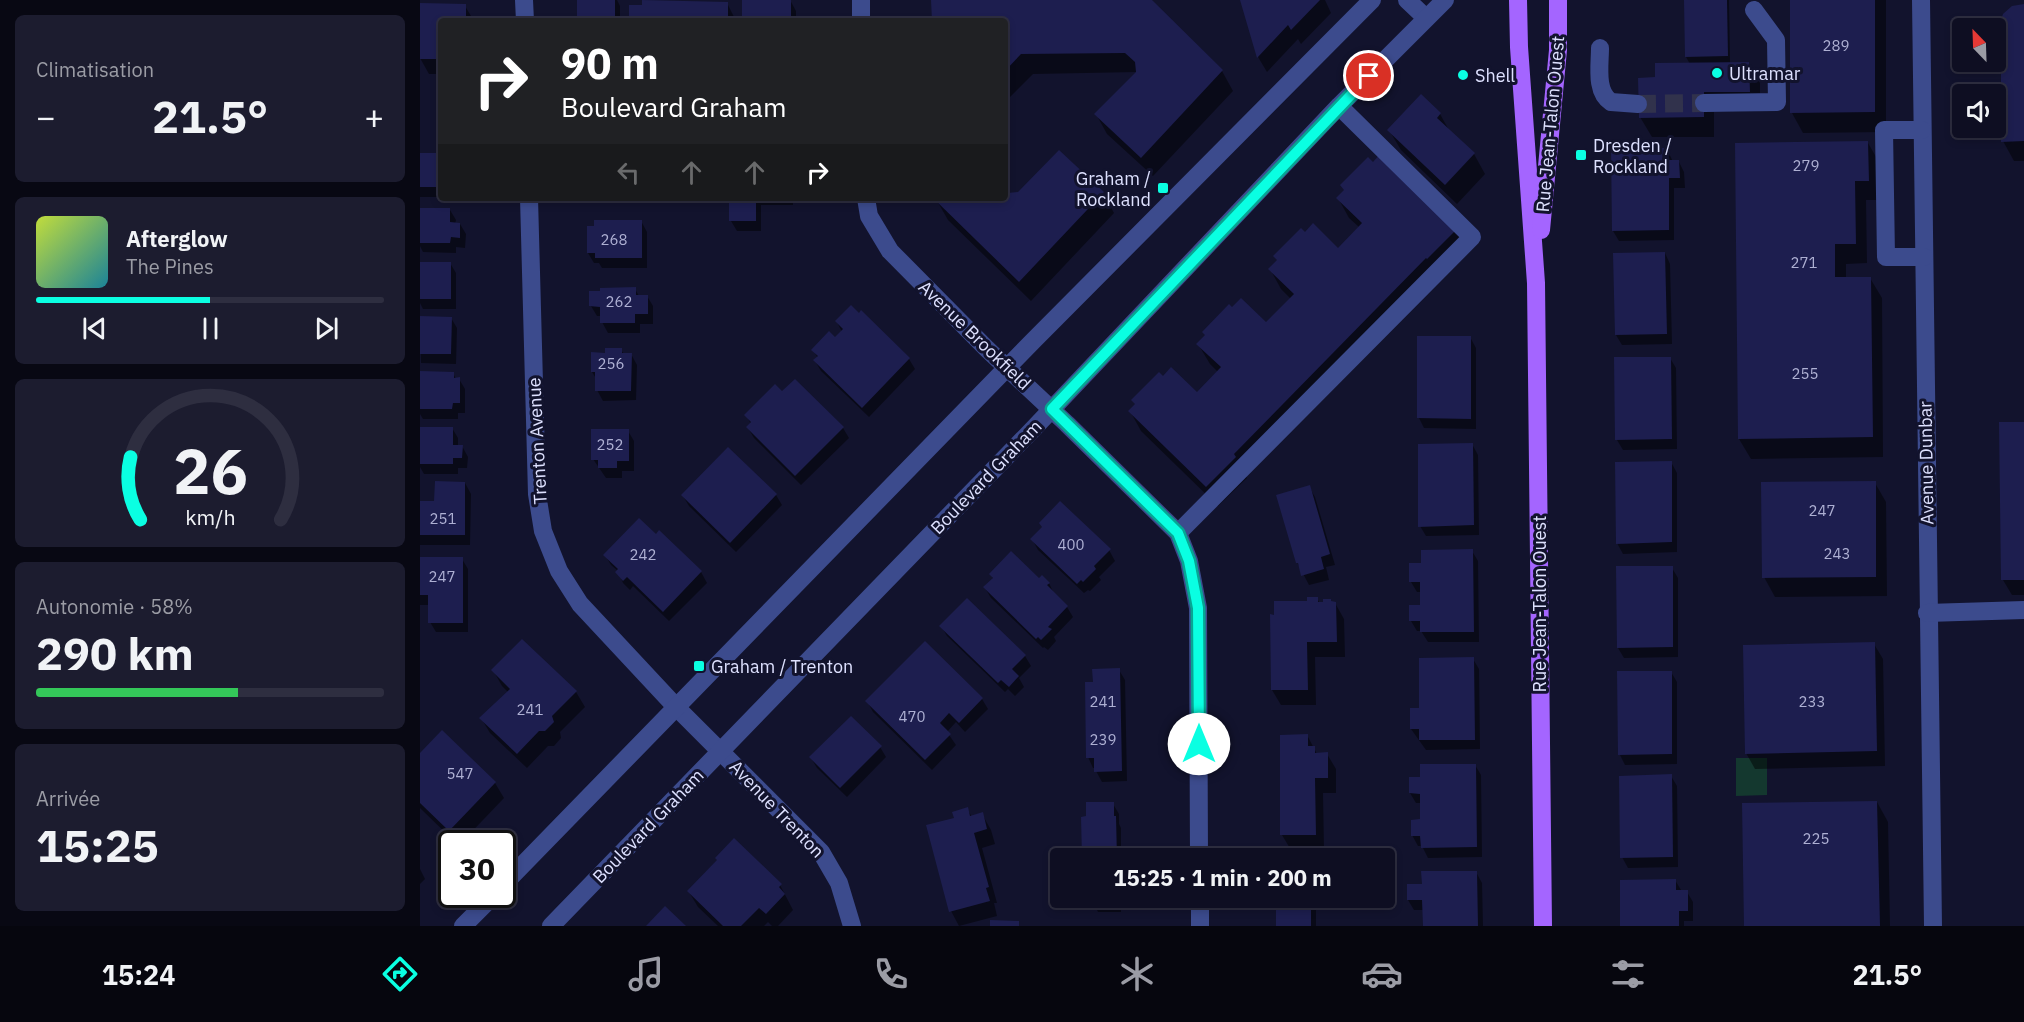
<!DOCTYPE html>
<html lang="fr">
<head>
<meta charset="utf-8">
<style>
  body { margin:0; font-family:"IBM Plex Sans",sans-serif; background:#1c1c2f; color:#f1f3f6; height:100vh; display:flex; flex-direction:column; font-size:22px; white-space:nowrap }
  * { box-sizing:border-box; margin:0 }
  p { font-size:20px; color:#9b9ca5 }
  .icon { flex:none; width:33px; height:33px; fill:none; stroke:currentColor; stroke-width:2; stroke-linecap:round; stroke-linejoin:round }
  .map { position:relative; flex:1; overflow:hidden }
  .details { display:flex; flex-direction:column; gap:15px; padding:15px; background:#080813; width:420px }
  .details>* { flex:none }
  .top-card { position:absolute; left:18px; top:18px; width:570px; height:183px; border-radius:6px; box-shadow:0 3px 9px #0003,0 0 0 2px #2e2e40; background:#202124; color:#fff; overflow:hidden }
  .needle { width:39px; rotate:337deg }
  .buttons { position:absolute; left:1532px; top:18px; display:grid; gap:12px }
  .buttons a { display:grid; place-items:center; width:54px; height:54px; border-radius:6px; background:#0e0e22; box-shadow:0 3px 9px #0003,0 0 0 2px #2e2e40; font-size:30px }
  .speed { position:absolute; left:18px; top:830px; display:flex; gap:12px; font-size:30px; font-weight:700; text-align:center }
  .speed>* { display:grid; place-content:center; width:78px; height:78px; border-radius:50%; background:#0e0e22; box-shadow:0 3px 9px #0003,0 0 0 2px #2e2e40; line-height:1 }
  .speed .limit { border:3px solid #111; border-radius:9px; background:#fff; color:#111 }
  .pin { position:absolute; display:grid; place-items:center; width:51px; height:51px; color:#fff; margin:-26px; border:3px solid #fff; border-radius:50%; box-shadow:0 2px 6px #0007 }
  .me { position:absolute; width:66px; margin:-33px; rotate:0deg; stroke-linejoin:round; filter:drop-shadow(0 0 4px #0008) }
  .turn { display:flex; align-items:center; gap:21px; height:126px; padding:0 24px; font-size:27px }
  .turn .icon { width:78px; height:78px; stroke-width:2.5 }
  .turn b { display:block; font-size:42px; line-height:51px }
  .lanes { display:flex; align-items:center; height:57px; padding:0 24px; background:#0003; justify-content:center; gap:30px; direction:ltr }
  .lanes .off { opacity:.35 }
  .big { font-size:45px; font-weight:700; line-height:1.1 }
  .details .tile { flex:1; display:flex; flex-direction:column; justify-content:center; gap:9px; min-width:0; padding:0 21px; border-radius:9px; background:#1c1c2f }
  .details .dial { align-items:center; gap:0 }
  .dial svg { height:156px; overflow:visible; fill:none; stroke:#2e2e40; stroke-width:7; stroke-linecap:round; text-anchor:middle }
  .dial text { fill:#f1f3f6; stroke:none }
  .song { display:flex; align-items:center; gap:18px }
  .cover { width:72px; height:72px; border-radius:9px; background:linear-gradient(135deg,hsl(70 70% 55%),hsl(190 70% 35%)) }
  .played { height:6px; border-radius:3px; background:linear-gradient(90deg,#0affe2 50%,#2e2e40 50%) }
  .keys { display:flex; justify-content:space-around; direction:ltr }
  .heat { display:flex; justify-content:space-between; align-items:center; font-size:33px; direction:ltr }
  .charge { height:9px; border-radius:4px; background:linear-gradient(90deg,#34c759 58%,#2e2e40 0) }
  .trip { position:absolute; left:630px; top:848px; width:345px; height:60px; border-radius:6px; background:#0e0e22; box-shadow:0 3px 9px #0003,0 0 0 2px #2e2e40; font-weight:700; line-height:60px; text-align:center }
  .dock { display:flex; height:96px; justify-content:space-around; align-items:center; background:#06060e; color:#9b9ca5 }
  .dock .icon { width:42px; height:42px }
  .dock .active { color:#0affe2 }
  .dock b { font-size:27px; color:#f1f3f6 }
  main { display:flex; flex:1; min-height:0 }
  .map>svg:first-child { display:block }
  .green { fill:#14382f }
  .shadow { fill:#0007 }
  .building { fill:#1d1e4f }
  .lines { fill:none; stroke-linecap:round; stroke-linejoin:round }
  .minor-tunnel { stroke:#31324c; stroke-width:18; stroke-dasharray:18 9; stroke-linecap:butt }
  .minor { stroke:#3c4b8d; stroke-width:18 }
  .major { stroke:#a465ff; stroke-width:18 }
  .route-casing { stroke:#06a693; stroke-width:15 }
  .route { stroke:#0affe2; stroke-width:10 }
  .poi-dot { fill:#0affe2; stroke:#12132d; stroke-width:2 }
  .labels { text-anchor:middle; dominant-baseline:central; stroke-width:6; stroke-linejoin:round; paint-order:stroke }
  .number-label { font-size:15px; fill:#aeb0d3 }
  .poi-label { font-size:18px; fill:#dee1ff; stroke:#12132d; text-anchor:start }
  .street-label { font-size:18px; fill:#dee1ff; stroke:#12132d }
</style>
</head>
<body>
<main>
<section class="details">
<div class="tile"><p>Climatisation</p>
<div class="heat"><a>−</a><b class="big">21.5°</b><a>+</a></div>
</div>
<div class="tile">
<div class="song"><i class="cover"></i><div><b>Afterglow</b><p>The Pines</p></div></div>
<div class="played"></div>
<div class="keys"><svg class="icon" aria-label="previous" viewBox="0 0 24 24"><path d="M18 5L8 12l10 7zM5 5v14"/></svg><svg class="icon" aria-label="pause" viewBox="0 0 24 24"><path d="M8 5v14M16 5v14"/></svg><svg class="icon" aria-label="next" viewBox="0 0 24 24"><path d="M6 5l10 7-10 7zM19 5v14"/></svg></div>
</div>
<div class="tile dial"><svg viewBox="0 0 100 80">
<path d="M14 69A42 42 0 1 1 86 69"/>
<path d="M14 69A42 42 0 0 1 9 37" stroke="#0affe2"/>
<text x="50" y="56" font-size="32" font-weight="700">26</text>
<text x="50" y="72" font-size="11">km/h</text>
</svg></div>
<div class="tile"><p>Autonomie · 58%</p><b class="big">290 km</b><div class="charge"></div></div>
<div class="tile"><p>Arrivée</p><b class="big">15:25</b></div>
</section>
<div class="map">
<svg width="1604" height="926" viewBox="0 0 1604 926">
  <rect width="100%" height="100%" fill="#12132d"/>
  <path class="green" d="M1316 758H1347V795L1316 796Z"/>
  <g class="shadow">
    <path d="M158 0H197L200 6V21H158Z"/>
    <path d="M370 0 376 11V21H323Z"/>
    <path d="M513 0H730L802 71 813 91 733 176 687 134 676 114 718 72 613 74 587 100 590 194 599 193 639 152 683 193 694 213 611 301 528 220 516 199 585 198V21H513Z"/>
    <path d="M822 0H905L911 13 881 44 878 39 847 72 838 57Z"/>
    <path d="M1266 0H1309L1310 63H1328L1340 83V111L1294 112V137H1232L1220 117 1237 79 1270 64 1266 57Z"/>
    <path d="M1371 0H1466V132L1383 133 1372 113Z"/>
    <path d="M307 3 316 21H211Z"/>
    <path d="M0 4 45 6 54 21H21V74H9L0 58Z"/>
    <path d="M1604 6V161H1594L1583 141Z"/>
    <path d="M1020 114 1030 132 1054 154 1065 174 1037 204 981 150 969 130Z"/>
    <path d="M1448 143 1459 162V200H1446L1447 263 1426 264V279L1450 278 1462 298 1463 457 1331 459 1319 439Z"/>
    <path d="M1247 149 1253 162H1259L1264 172 1265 188H1254V240L1199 241 1193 231Z"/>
    <path d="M0 154 21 155V197H0Z"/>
    <path d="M176 198H211V202L177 201Z"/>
    <path d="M311 198H373V205H341V231H317L311 221Z"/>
    <path d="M918 198 1035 230 1047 250 825 474 827 478 798 506 721 431 710 411 777 394 798 372 790 364 778 344 846 325 871 299 861 289 850 269 918 250 939 227 929 218Z"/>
    <path d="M30 210 36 220 35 224H40L46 234 45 248 36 247V253L3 252 0 246V211Z"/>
    <path d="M221 221 227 232V268H182L179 263H174L168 253Z"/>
    <path d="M1245 253 1250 264 1252 344 1202 345 1196 335Z"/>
    <path d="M0 263H30L36 273V309H3L0 303Z"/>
    <path d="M215 289 219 296H227L233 306V324H220V333H188L182 322V316H177L171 306 182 293Z"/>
    <path d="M0 317 31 318 37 328 36 364 1 363Z"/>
    <path d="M417 322 489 359 495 369 449 417 401 371 395 361 398 358 393 350 415 339 422 332Z"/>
    <path d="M1050 337 1056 348V429L1004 428 999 418Z"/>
    <path d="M201 350 204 354H211L217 365 216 400 183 401 177 390V380L172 372 186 354Z"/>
    <path d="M1250 358 1256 368 1257 449 1203 450 1197 440Z"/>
    <path d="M0 373H33L36 379H39L45 389V413H38V419H3L0 414Z"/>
    <path d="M375 381 423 428 429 438 381 485 334 438 328 428 331 424 326 415 362 393Z"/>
    <path d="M1604 424V595H1592L1583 580Z"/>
    <path d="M0 428H32L38 438V446H42L48 457 47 468H38V474H4L0 467Z"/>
    <path d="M208 431 214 441V471H202V478H186L173 459Z"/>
    <path d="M1052 444 1058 455 1059 535 1006 536 1000 526Z"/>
    <path d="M1251 462 1257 473V552L1203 554 1197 543Z"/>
    <path d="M45 483 51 494 50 545H0V503H16Z"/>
    <path d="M1455 483 1466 502 1467 596 1355 597 1344 577Z"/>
    <path d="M889 487 895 497 915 565 906 567 909 580 889 585 877 562Z"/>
    <path d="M356 495 362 505 316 552 269 506 263 496Z"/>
    <path d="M612 539 689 550 695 561 679 577 681 580 670 591 668 590 664 593 618 550Z"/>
    <path d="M1052 551 1058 561 1059 642H1008L1001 631H997L991 621V606H1002V592H997L991 582 1002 565Z"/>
    <path d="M185 555 281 572 287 583 249 621 213 586 210 590 203 583 198 571 191 565Z"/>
    <path d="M0 559H42L48 569V632H16L10 622V605H0Z"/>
    <path d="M1198 568H1252L1258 578V657L1204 658 1198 648Z"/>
    <path d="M571 574 619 580 629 583 634 594 647 607 653 617 634 637 636 641 628 650 624 647 623 648 571 598 565 588 573 579Z"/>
    <path d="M897 598 900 604 915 603 924 619 925 657H895L896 705H861L852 690 889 602Z"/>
    <path d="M521 626 605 656 611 666 599 678 604 687 595 696 588 689 585 692 527 636Z"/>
    <path d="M1454 644 1463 659 1465 766 1335 769 1326 753Z"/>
    <path d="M1053 659 1059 669 1060 749 1006 750 991 729V709H1001Z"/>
    <path d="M73 670 156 692 165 707 140 732 141 738 134 746H128L107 768 70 733 61 718 88 692 82 686Z"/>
    <path d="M699 670 705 680 707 781 682 782 676 771V768H673L668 757 674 684Z"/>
    <path d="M1251 672 1257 682V764L1205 765 1200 755Z"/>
    <path d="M562 699 568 709 545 732 536 722 527 732 536 745 512 770 453 712 447 701Z"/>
    <path d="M23 732 75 783 84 798 41 843H36L0 808V755Z"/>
    <path d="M887 735 897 754H907L916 769V793H903L904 850H871L862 835Z"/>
    <path d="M460 747 466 757 427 797 397 768 391 758Z"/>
    <path d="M1055 765 1061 775 1062 857 1008 858 1002 846H998L992 835 1002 821V803H996L990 793 1001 778Z"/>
    <path d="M1251 776 1257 786 1258 867 1208 868 1202 857Z"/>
    <path d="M1457 802 1468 822 1470 926H1326Z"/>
    <path d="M693 804 699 814V824L701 828V858H664Z"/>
    <path d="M547 809 552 817 562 814 571 830 575 844 562 848 577 903H574L577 916 539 926 531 911 535 819Z"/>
    <path d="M0 869 5 879 0 884Z"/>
    <path d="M1056 872 1062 883 1063 926H1004V910H994L988 900 1003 886Z"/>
    <path d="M1255 880 1261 890 1267 892 1273 902V921H1264V926H1202Z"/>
    <path d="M360 885 373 910 358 926H352L348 922 344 926H298L278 907 269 892Z"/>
    <path d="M669 897H701V912H678L672 899Z"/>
    <rect x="857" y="897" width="39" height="29"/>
  </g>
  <g class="building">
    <rect x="157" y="0" width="38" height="21"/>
    <path d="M222 0 308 2V21H209V5H222Z"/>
    <rect x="322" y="0" width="49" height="21"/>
    <path d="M511 0H732L803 70 721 158 674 114 716 72 715 62 705 53 601 54 585 71V21H512Z"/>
    <path d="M820 0H900L871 30 868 25 837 58Z"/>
    <path d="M1264 0H1307L1308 56 1265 57Z"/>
    <path d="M1370 0H1455V112L1370 113Z"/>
    <path d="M0 3 46 4V21H21V59H0Z"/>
    <path d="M1604 4V141L1581 142V20L1583 14 1592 6Z"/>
    <path d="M1329 62 1330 92H1284V117L1219 118 1218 78 1235 77V63Z"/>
    <path d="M1001 94 1021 113 1017 118 1055 153 1025 185 967 130Z"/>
    <path d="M1448 141 1449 181H1435L1436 244H1415V277H1451L1453 437 1318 439 1315 143Z"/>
    <path d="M1191 148H1248V160H1259L1260 178H1249V230L1192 231Z"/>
    <path d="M639 150 684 192 599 282 513 198H585V190L587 193 598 192Z"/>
    <rect x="0" y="153" width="21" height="34"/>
    <path d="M960 154 1037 229 1007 259 1006 258 814 454 816 457 786 487 708 411 715 404 711 400 739 372 743 376 751 367 777 392 801 367 776 344 785 335 782 332 809 304 812 307 821 298 846 322 874 294 848 269 857 260 853 256 881 228 885 232 893 223 918 248 942 223 916 198 924 190 920 185 948 157 953 162Z"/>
    <rect x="309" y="198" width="27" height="23"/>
    <path d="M0 208H30V222L40 223V238L31 237 30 243H0Z"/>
    <path d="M174 220H222V258H175V253H167V226H174Z"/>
    <path d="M1245 252 1247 334 1195 335 1193 253Z"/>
    <rect x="0" y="262" width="31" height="37"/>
    <path d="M216 287V295H228V314H215V323H180V307L169 306V291H180V288Z"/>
    <path d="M431 305 439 313 441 310 490 358 442 408 393 360 398 356 391 350 409 331 415 337 423 329 415 321Z"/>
    <path d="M0 316 32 317 31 354H0Z"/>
    <path d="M997 336H1051V419L997 418Z"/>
    <path d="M185 348H202V353H212L211 391H175V372H171V352L185 353Z"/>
    <path d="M1194 357H1251L1252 439 1195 440Z"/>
    <path d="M0 371 34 372V378L40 377V403H33L32 409H0Z"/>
    <path d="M375 379 424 427 375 476 326 427 331 422 324 415 355 384 362 391Z"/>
    <path d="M1579 422H1604V580H1581Z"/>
    <path d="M0 427H33V445H43L42 458H33V464H0Z"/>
    <path d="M171 429H209V461H197V468H178V460H171Z"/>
    <path d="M1053 443 1054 525 998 527V444Z"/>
    <path d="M308 447 357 494 310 543 261 495Z"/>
    <path d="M1252 461V542L1196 544 1195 462Z"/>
    <path d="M15 481 45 482V535H0V501H14Z"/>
    <path d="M1456 481V577L1342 578 1341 482Z"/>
    <path d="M890 485 910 554 901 557 904 569 881 576 878 563H876L856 495Z"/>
    <path d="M640 501 691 549 674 566 676 569 663 582 661 580 657 584 610 539 622 527 619 523Z"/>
    <path d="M219 518 236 534 239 530 282 571 243 612 207 577 203 581 195 572 198 569 183 555Z"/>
    <path d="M1053 549 1054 632H1000V621H989V605H1000V582H989V563H1001V550Z"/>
    <path d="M591 551 619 578 622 575 630 583 627 585 648 606 628 627 632 629 621 640 618 637 616 639 563 587 573 578 569 574Z"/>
    <path d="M0 557H43V623H8V595H0Z"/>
    <path d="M1196 566H1253V647L1197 648Z"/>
    <path d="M887 597H898V602H903V599H911V601L916 602 917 642H887L888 690H851L850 614 854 615V601H887Z"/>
    <path d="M547 598 606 655 592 669 599 676 589 687 581 680 578 683 519 626Z"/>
    <path d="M102 639 157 691 132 716 134 722 125 731H119L97 754 59 718 90 689 71 670Z"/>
    <path d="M505 641 563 698 539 723 529 713 520 723 531 734 505 760 445 701Z"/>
    <path d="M1455 642 1457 751 1325 754 1323 645Z"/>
    <path d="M1054 657 1055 740H999V729H990V708H999V658Z"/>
    <path d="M700 668 702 771 674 772V758H666L665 682H673L672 669Z"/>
    <path d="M1197 671H1252V754L1198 755Z"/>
    <path d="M431 716 462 746 420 788 389 757Z"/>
    <path d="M22 730 76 782 29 831 0 803V753Z"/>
    <path d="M888 734V746H895V753L908 752V778H895L896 835H860V735Z"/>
    <path d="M1000 764H1056L1057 847 1001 848 1000 836H991V820L1000 819V794L989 793V777H1000Z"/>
    <path d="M1252 774 1253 857 1200 858 1199 776Z"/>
    <path d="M1457 801 1460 926H1324L1322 803Z"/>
    <path d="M666 802H694V816H696L697 858H662L661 817 666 816Z"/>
    <path d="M548 807 550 816 563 812 567 829 554 833 569 887 566 888 570 901 529 912 506 825 534 818 532 812Z"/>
    <path d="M314 838 362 884 359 887 365 894 346 914 339 908 321 926H303L267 891 297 860 295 858Z"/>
    <path d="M1001 871H1057L1058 926H1003L1002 900H987V884H1002Z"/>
    <path d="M1256 879V890H1268V911H1259V926H1200V880Z"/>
    <rect x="671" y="897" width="25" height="5"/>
    <rect x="856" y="897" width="35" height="29"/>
    <path d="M245 906 266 926H226Z"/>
    <path d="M570 920 599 921V926H570Z"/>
  </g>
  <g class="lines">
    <path class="minor-tunnel" d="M1218 104 1284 103"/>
    <g class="minor">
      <path d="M104 0 105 21"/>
      <path d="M987 0 1006 18"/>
      <path d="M1501 0 1513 926"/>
      <path d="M441 21V0"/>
      <path d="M1180 48C1180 65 1175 92 1191 102L1218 104"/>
      <path d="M1284 103 1357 102 1356 40 1334 10"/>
      <path d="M1502 130H1464L1466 257H1504"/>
      <path d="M109 198 117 494 123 531 139 571 160 604 257 708 401 852 419 883 432 926"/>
      <path d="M446 198 449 216 470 251 567 349 647 424 758 533 769 561 778 608 779 858"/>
      <path d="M758 533 1052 237 919 106"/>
      <path d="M1507 613 1604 610"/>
      <path d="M82 886 614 340 952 0"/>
      <path d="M780 897V926"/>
      <path d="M43 926 75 894"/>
      <path d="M131 926 614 428 919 106 1025 0"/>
    </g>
    <g class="major">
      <path d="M1098 0 1099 47 1116 283 1123 926"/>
      <path d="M1121 230 1138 50V0"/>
    </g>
  </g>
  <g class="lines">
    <defs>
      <path id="route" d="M779 744 778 608 769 561 758 533 632 409 949 76"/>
    </defs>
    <use href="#route" class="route-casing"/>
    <use href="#route" class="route"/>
  </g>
  <g class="poi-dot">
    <circle cx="1297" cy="73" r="6"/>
    <circle cx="1043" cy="75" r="6"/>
    <rect x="1155" y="149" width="12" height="12" rx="3"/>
    <rect x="737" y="182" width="12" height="12" rx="3"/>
    <rect x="273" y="660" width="12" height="12" rx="3"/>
  </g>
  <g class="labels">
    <g class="number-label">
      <text x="1416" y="45">289</text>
      <text x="1386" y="165">279</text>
      <text x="194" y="239">268</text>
      <text x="1384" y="262">271</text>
      <text x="199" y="301">262</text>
      <text x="191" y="363">256</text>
      <text x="1385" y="373">255</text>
      <text x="190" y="444">252</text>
      <text x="1402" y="510">247</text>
      <text x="23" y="518">251</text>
      <text x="651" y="544">400</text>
      <text x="1417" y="553">243</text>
      <text x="223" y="554">242</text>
      <text x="22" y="576">247</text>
      <text x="683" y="701">241</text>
      <text x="1392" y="701">233</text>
      <text x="110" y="709">241</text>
      <text x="492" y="716">470</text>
      <text x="683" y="739">239</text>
      <text x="40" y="773">547</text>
      <text x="1396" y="838">225</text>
    </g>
    <g class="poi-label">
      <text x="1309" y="73">Ultramar</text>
      <text x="1055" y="75">Shell</text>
      <text x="1173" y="145">Dresden /<tspan x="1173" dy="21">Rockland</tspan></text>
      <text x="731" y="178" text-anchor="end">Graham /<tspan x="731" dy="21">Rockland</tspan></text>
      <text x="291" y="666">Graham / Trenton</text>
    </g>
    <g class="street-label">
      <text transform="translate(1130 124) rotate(-85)">Rue Jean-Talon Ouest</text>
      <text transform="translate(555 335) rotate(44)">Avenue Brookfield</text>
      <text transform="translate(117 441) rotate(-93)">Trenton Avenue</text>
      <text transform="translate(1506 463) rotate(-91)">Avenue Dunbar</text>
      <text transform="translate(566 477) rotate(-46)">Boulevard Graham</text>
      <text transform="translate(1119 604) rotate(-90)">Rue Jean-Talon Ouest</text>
      <text transform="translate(357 809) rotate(46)">Avenue Trenton</text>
      <text transform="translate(228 826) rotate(-46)">Boulevard Graham</text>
    </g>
  </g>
</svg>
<div class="buttons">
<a><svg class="needle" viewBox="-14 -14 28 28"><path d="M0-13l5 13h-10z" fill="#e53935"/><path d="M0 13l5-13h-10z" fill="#9b9ca5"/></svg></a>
<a><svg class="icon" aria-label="sound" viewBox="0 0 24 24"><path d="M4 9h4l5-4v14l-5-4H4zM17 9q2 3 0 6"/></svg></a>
</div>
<div class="speed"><div class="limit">30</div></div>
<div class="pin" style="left:949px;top:76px;background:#d93025"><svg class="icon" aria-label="arrive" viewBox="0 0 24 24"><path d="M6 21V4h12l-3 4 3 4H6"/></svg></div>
<svg class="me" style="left:779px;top:744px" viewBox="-20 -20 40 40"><circle r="19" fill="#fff"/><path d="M0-13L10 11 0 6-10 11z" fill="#0affe2"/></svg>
<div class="trip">15:25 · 1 min · 200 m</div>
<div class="top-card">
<div class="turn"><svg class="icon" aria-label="right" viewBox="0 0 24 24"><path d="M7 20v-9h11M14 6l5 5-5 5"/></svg><div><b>90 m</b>Boulevard Graham</div></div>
<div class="lanes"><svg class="icon off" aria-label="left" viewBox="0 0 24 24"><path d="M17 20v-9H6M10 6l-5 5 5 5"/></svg><svg class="icon off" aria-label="ahead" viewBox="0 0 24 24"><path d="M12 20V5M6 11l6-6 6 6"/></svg><svg class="icon off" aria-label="ahead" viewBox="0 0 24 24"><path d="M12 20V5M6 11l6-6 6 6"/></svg><svg class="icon" aria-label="right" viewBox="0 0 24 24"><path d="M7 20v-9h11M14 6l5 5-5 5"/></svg></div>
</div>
</div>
</main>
<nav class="dock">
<b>15:24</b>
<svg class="icon active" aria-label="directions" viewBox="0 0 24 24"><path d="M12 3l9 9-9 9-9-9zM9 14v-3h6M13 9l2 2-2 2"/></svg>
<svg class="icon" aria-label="music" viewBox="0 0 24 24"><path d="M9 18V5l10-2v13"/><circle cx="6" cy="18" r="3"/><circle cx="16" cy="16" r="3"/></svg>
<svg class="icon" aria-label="phone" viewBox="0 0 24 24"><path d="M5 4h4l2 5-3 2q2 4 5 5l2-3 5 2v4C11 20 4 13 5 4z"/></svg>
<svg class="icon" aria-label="climate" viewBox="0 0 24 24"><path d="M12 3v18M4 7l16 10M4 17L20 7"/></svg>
<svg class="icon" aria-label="car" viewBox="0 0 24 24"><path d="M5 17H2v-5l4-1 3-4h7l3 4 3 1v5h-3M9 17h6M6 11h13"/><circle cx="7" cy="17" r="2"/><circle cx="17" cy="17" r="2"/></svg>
<svg class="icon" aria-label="filters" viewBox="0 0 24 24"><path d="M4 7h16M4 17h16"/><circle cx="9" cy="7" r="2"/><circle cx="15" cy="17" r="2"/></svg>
<b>21.5°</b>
</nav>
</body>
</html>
